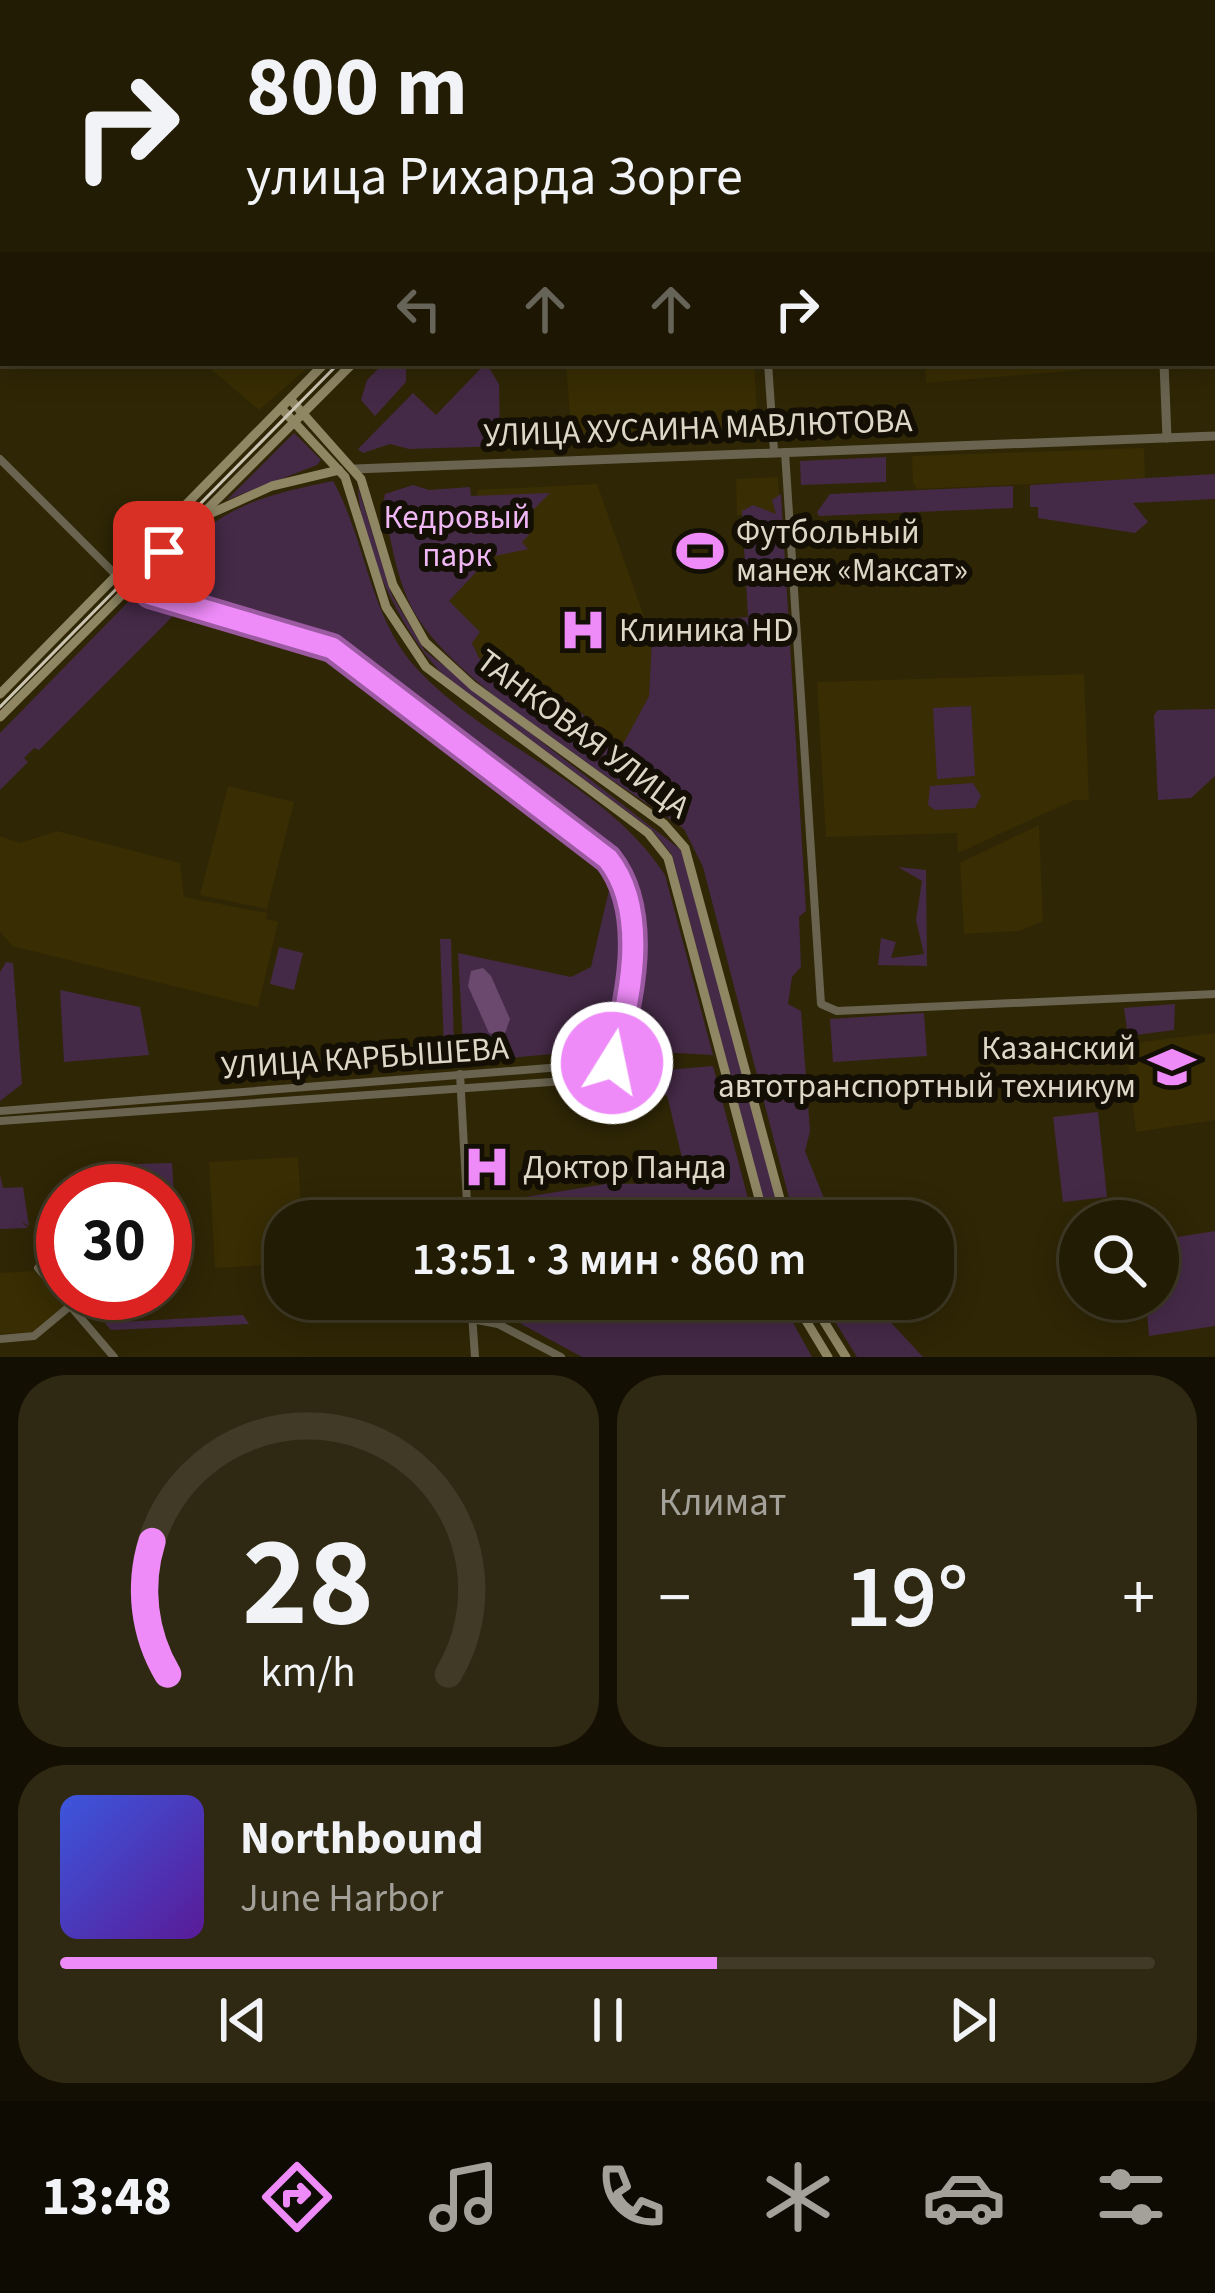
<!DOCTYPE html>
<html lang="ru">
<head>
<meta charset="utf-8">
<style>
  body { margin:0; font-family:"Source Sans 3",sans-serif; background:#2f2913; color:#f1f3f6; height:100vh; display:flex; flex-direction:column; font-size:45px; white-space:nowrap }
  * { box-sizing:border-box; margin:0 }
  p { font-size:39px; color:#a3a19a }
  .icon { flex:none; width:66px; height:66px; fill:none; stroke:currentColor; stroke-width:2; stroke-linecap:round; stroke-linejoin:round }
  .map { position:relative; height:1357px; overflow:hidden }
  .side { display:flex; flex-direction:column; gap:18px; padding:18px; background:#130f02; flex:1 }
  .side>* { flex:none }
  .hud { position:absolute; left:0px; top:0px; width:1215px; height:366px; box-shadow:0 6px 30px #0003,0 0 0 3px #403a26; background:#231c04; color:#f1f3f6; overflow:hidden }
  .fabs { position:absolute; left:1059px; top:1200px; display:grid; gap:24px }
  .fabs a { display:grid; place-items:center; width:120px; height:120px; border-radius:50%; background:#231c04; box-shadow:0 6px 30px #0003,0 0 0 3px #403a26; font-size:60px }
  .speed { position:absolute; left:36px; top:1164px; display:flex; gap:24px; font-size:60px; font-weight:700; text-align:center }
  .speed>* { display:grid; place-content:center; width:156px; height:156px; border-radius:50%; background:#231c04; box-shadow:0 6px 30px #0003,0 0 0 3px #403a26; line-height:1 }
  .speed .limit { border:18px solid #d22; background:#fff; color:#111 }
  .pin { position:absolute; display:grid; place-items:center; width:102px; height:102px; color:#fff; margin:-51px; border-radius:24px; box-shadow:0 6px 18px #0006 }
  .me { position:absolute; width:132px; margin:-66px; rotate:10deg; stroke-linejoin:round; filter:drop-shadow(0 0 9px #0008) }
  .turn { display:flex; align-items:center; gap:42px; height:252px; padding:0 48px; font-size:54px }
  .turn .icon { width:156px; height:156px; stroke-width:2.5 }
  .turn b { display:block; font-size:84px; line-height:102px }
  .lanes { display:flex; align-items:center; height:114px; padding:0 48px; background:#0003; justify-content:center; gap:60px; direction:ltr }
  .lanes .off { opacity:.35 }
  .big { font-size:90px; font-weight:600; line-height:1.1 }
  .side .tile { flex:1; display:flex; flex-direction:column; justify-content:center; gap:18px; min-width:0; padding:0 42px; border-radius:48px; background:#2f2913 }
  .side .dial { align-items:center; gap:0 }
  .dial svg { height:312px; overflow:visible; fill:none; stroke:#403a26; stroke-width:7; stroke-linecap:round; text-anchor:middle }
  .dial text { fill:#f1f3f6; stroke:none }
  .song { display:flex; align-items:center; gap:36px }
  .cover { width:144px; height:144px; border-radius:18px; background:linear-gradient(135deg,hsl(230 70% 55%),hsl(270 70% 35%)) }
  .played { height:12px; border-radius:6px; background:linear-gradient(90deg,#ee8bf8 60%,#403a26 60%) }
  .keys { display:flex; justify-content:space-around; direction:ltr }
  .heat { display:flex; justify-content:space-between; align-items:center; font-size:66px; direction:ltr }
  .side .tiles { flex:1; display:grid; gap:18px; grid-template-columns:1fr 1fr }
  .tile:last-child { grid-column:span 2 }
  .trip { position:absolute; left:264px; top:1200px; width:690px; height:120px; border-radius:48px; background:#231c04; box-shadow:0 6px 30px #0003,0 0 0 3px #403a26; font-weight:600; line-height:120px; text-align:center }
  .tab-bar { display:flex; height:192px; justify-content:space-around; align-items:center; background:#0e0b02; color:#a3a19a }
  .tab-bar .icon { width:84px; height:84px }
  .tab-bar .active { color:#ee8bf8 }
  .tab-bar b { font-size:54px; color:#f1f3f6 }
  .map>svg:first-child { display:block }
  .built { fill:#382d03 }
  .green { fill:#452a47 }
  .water { fill:#6b496e }
  .lines { fill:none; stroke-linecap:round; stroke-linejoin:round }
  .minor { stroke:#69634f; stroke-width:8 }
  .tertiary { stroke:#69634f; stroke-width:9 }
  .secondary { stroke:#8f8664; stroke-width:9 }
  .tram { stroke:#cbc5b3; stroke-width:3 }
  .route-casing { stroke:#9b5aa1; stroke-width:30 }
  .route { stroke:#ee8bf8; stroke-width:21 }
  .labels { text-anchor:middle; dominant-baseline:central; stroke-width:12; stroke-linejoin:round; paint-order:stroke }
  .street-label { font-size:33px; fill:#dcd7c6; stroke:#130f04 }
  .park-label { font-size:33px; fill:#efb7f4; stroke:#130f04 }
  .poi-label { font-size:33px; fill:#dcd7c6; stroke:#130f04; text-anchor:start }
</style>
</head>
<body>
<div class="map">
<svg width="1215" height="1357" viewBox="0 0 1215 1357">
  <rect width="100%" height="100%" fill="#2f2605"/>
  <g class="built">
    <path d="M204 363H313L259 410Z"/>
    <path d="M566 363H754L758 431 572 443Z"/>
    <path d="M925 363H1080V370L926 383Z"/>
    <path d="M1144 448 1145 479 917 489 913 483 912 456Z"/>
    <path d="M778 477 780 516 737 515 736 479Z"/>
    <path d="M597 484 652 639 649 696 622 748 583 713 497 661 479 658 449 600 479 564 477 490Z"/>
    <path d="M1084 674 1089 800H1074L958 853 957 833 826 837 817 682Z"/>
    <path d="M228 786 294 802 267 909 200 895Z"/>
    <path d="M1039 825 1043 921 1020 931 964 934 960 863Z"/>
    <path d="M57 831 180 863 184 897 267 913 266 919 278 922 258 1007 12 946 0 931V836L20 843Z"/>
    <path d="M1215 1033V1120L1136 1132 1126 1044Z"/>
    <path d="M298 1157 302 1221H285V1264L215 1268 209 1162Z"/>
    <path d="M34 1271 67 1306 33 1332 0 1334V1273Z"/>
  </g>
  <g class="green">
    <path d="M384 363H406V382L375 416 361 400 367 380Z"/>
    <path d="M486 363 499 384 500 435 539 436 538 445 409 449 390 444 363 453 358 449 413 393 436 415Z"/>
    <path d="M294 433 321 460 317 465 227 500Z"/>
    <path d="M886 457V482L801 485 800 461Z"/>
    <path d="M1215 474V499L1133 503 1148 522 1135 533 1038 518V507H1030V485Z"/>
    <path d="M333 481C367 542 369 619 419 671 492 748 606 784 665 875L713 1055 619 1050 636 936 633 898 608 857 453 740 338 643 154 594 148 582C215 513 238 500 333 481Z"/>
    <path d="M413 485 429 490 470 487 471 496 550 493 519 524 529 535 522 542 528 549 490 557 449 601 480 632 472 643 479 658C531 667 583 713 621 748L649 696 652 639 666 622 748 617 742 511 753 505 776 514 772 500 781 494 806 911 799 917 801 967 792 977 788 1004 801 1011 810 1131 805 1151 833 1221H795L703 867 684 829C611 777 453 684 413 610 396 578 391 539 383 504L385 494Z"/>
    <path d="M1013 486V508L819 516 817 512 830 494Z"/>
    <path d="M358 487 392 595 425 651 681 850 783 1221H769L672 855 652 830 450 681C405 641 360 547 358 487Z"/>
    <path d="M131 599 174 615 39 750 34 748 24 758 28 762 0 790V733Z"/>
    <path d="M971 706 975 776 937 779 933 708Z"/>
    <path d="M1215 709V776L1191 798 1158 800 1154 715 1158 710Z"/>
    <path d="M973 783 981 796 975 808 935 810 928 805 930 786Z"/>
    <path d="M898 867 926 870 927 966 878 965 881 938 896 942 891 958 924 954 916 920 922 881Z"/>
    <path d="M617 881 627 950 611 1049 464 1062 458 953 571 977 591 967 610 886Z"/>
    <path d="M440 939H451L454 1046 444 1048Z"/>
    <path d="M279 947 303 953 294 990 270 984Z"/>
    <path d="M6 962 13 963 22 1084 0 1101V972Z"/>
    <path d="M60 990 140 1007 149 1055 64 1062Z"/>
    <path d="M1175 1004 1174 1030 1128 1036 1124 1008Z"/>
    <path d="M924 1013 927 1056 833 1062 830 1019Z"/>
    <path d="M713 1066 754 1221H476V1205L606 1184 688 1183 667 1095 622 1100 623 1088 645 1086 641 1072Z"/>
    <path d="M1098 1112 1107 1197 1063 1202 1053 1117Z"/>
    <path d="M172 1163 177 1246 165 1245V1191H101L97 1178 105 1165Z"/>
    <path d="M0 1175 3 1188 23 1187 29 1226 22 1222 28 1228 0 1229Z"/>
    <path d="M1215 1231V1326L1149 1336 1146 1299H1158V1240Z"/>
    <path d="M479 1299H780L812 1357H582L503 1314 479 1310Z"/>
    <path d="M821 1299H869L923 1357H857Z"/>
    <path d="M243 1315 249 1324 111 1330 105 1323Z"/>
  </g>
  <path class="water" d="M483 968 491 976 510 1019 504 1036 489 1033 468 986 471 971Z"/>
  <g class="lines">
    <g class="minor">
      <path d="M461 0V3"/>
      <path d="M34 3 35 0"/>
      <path d="M744 3V0"/>
      <path d="M0 74 3 67"/>
      <path d="M768 363 774 451"/>
      <path d="M785 452 821 1004 837 1011 1215 994"/>
      <path d="M0 459 117 576"/>
      <path d="M460 1074 468 1221"/>
      <path d="M0 1111 612 1063"/>
      <path d="M0 1121 608 1078C625 1012 654 917 608 859L332 648 187 607 150 594 136 581"/>
      <path d="M38 1268 114 1357"/>
      <path d="M471 1299 475 1357"/>
      <path d="M472 1319 498 1324 561 1357"/>
      <path d="M0 1339 34 1336 70 1306"/>
    </g>
    <g class="tertiary">
      <path d="M235 0 238 3"/>
      <path d="M1212 69 1215 65"/>
      <path d="M1164 363 1167 438"/>
      <path d="M355 469 1215 436"/>
    </g>
    <g class="secondary">
      <path d="M684 3 687 0"/>
      <path d="M713 3 716 0"/>
      <path d="M290 399 361 479 393 585 425 642 473 686 664 824 685 848 786 1221"/>
      <path d="M281 408 345 477 386 607 426 667 648 833 668 858 765 1221"/>
      <path d="M203 517 272 486 339 470"/>
      <path d="M0 694 325 363"/>
      <path d="M0 717 353 363"/>
      <path d="M793 1299 828 1357"/>
      <path d="M810 1299 846 1357"/>
    </g>
    <g class="tram">
      <path d="M698 3 701 0"/>
      <path d="M0 707 339 363"/>
    </g>
  </g>
  <g class="lines">
    <defs>
      <path id="route" d="M164 552 136 581 150 594 332 648 608 859C650 912 630 1002 612 1063"/>
    </defs>
    <use href="#route" class="route-casing"/>
    <use href="#route" class="route"/>
  </g>
  <defs>
    <symbol id="stadium-bare" viewBox="-9 -9 18 18"><path d="M0-5a6.5 5 0 1 0 0 10a6.5 5 0 1 0 0-10ZM-3.5-1.8h7v3.6h-7Z" fill="#ee8bf8" stroke="#130f04" stroke-width="2.5" paint-order="stroke"/></symbol>
    <symbol id="hospital-bare" viewBox="-9 -9 18 18"><path d="M-5-5h3v3.5h4V-5h3V5h-3V1.5h-4V5h-3Z" fill="#ee8bf8" stroke="#130f04" stroke-width="2.5" paint-order="stroke"/></symbol>
    <symbol id="university-bare" viewBox="-9 -9 18 18"><path d="M0-5L7-2L0 1L-7-2ZM-4 1L0 2.5L4 1V4Q0 6-4 4Z" fill="#ee8bf8" stroke="#130f04" stroke-width="2.5" paint-order="stroke"/></symbol>
  </defs>
  <g fill-rule="evenodd">
    <use href="#stadium-bare" x="667" y="518" width="66" height="66"/>
    <use href="#hospital-bare" x="550" y="597" width="66" height="66"/>
    <use href="#university-bare" x="1139" y="1034" width="66" height="66"/>
    <use href="#hospital-bare" x="454" y="1134" width="66" height="66"/>
  </g>
  <g class="labels">
    <g class="street-label">
      <text transform="translate(698 428) rotate(-2)">УЛИЦА ХУСАИНА МАВЛЮТОВА</text>
      <text transform="translate(583 734) rotate(37)">ТАНКОВАЯ УЛИЦА</text>
      <text transform="translate(365 1058) rotate(-4)">УЛИЦА КАРБЫШЕВА</text>
    </g>
    <g class="park-label">
      <text x="457" y="517">Кедровый<tspan x="457" dy="38">парк</tspan></text>
    </g>
    <g class="poi-label">
      <text x="736" y="532">Футбольный<tspan x="736" dy="38">манеж «Максат»</tspan></text>
      <text x="619" y="630">Клиника HD</text>
      <text x="1136" y="1048" text-anchor="end">Казанский<tspan x="1136" dy="38">автотранспортный техникум</tspan></text>
      <text x="523" y="1167">Доктор Панда</text>
    </g>
  </g>
</svg>
<div class="fabs">
<a><svg class="icon" aria-label="search" viewBox="0 0 24 24"><circle cx="10" cy="10" r="6"/><path d="M15 15l6 6"/></svg></a>
</div>
<div class="speed"><div class="limit">30</div></div>
<div class="pin" style="left:164px;top:552px;background:#d93025"><svg class="icon" aria-label="arrive" viewBox="0 0 24 24"><path d="M6 21V4h12l-3 4 3 4H6"/></svg></div>
<svg class="me" style="left:612px;top:1063px" viewBox="-20 -20 40 40"><circle r="17" fill="#ee8bf8" stroke="#fff" stroke-width="3"/><path d="M0-11L8 9 0 5-8 9z" fill="#fff"/></svg>
<div class="trip">13:51 · 3 мин · 860 m</div>
<div class="hud">
<div class="turn"><svg class="icon" aria-label="right" viewBox="0 0 24 24"><path d="M7 20v-9h11M14 6l5 5-5 5"/></svg><div><b>800 m</b>улица Рихарда Зорге</div></div>
<div class="lanes"><svg class="icon off" aria-label="left" viewBox="0 0 24 24"><path d="M17 20v-9H6M10 6l-5 5 5 5"/></svg><svg class="icon off" aria-label="ahead" viewBox="0 0 24 24"><path d="M12 20V5M6 11l6-6 6 6"/></svg><svg class="icon off" aria-label="ahead" viewBox="0 0 24 24"><path d="M12 20V5M6 11l6-6 6 6"/></svg><svg class="icon" aria-label="right" viewBox="0 0 24 24"><path d="M7 20v-9h11M14 6l5 5-5 5"/></svg></div>
</div>
</div>
<section class="side">
<div class="tiles">
<div class="tile dial"><svg viewBox="0 0 100 80">
<path d="M14 69A42 42 0 1 1 86 69"/>
<path d="M14 69A42 42 0 0 1 10 35" stroke="#ee8bf8"/>
<text x="50" y="56" font-size="32" font-weight="700">28</text>
<text x="50" y="72" font-size="11">km/h</text>
</svg></div>
<div class="tile"><p>Климат</p>
<div class="heat"><a>−</a><b class="big">19°</b><a>+</a></div>
</div>
<div class="tile">
<div class="song"><i class="cover"></i><div><b>Northbound</b><p>June Harbor</p></div></div>
<div class="played"></div>
<div class="keys"><svg class="icon" aria-label="previous" viewBox="0 0 24 24"><path d="M18 5L8 12l10 7zM5 5v14"/></svg><svg class="icon" aria-label="pause" viewBox="0 0 24 24"><path d="M8 5v14M16 5v14"/></svg><svg class="icon" aria-label="next" viewBox="0 0 24 24"><path d="M6 5l10 7-10 7zM19 5v14"/></svg></div>
</div>
</div>
</section>
<nav class="tab-bar">
<b>13:48</b>
<svg class="icon active" aria-label="directions" viewBox="0 0 24 24"><path d="M12 3l9 9-9 9-9-9zM9 14v-3h6M13 9l2 2-2 2"/></svg>
<svg class="icon" aria-label="music" viewBox="0 0 24 24"><path d="M9 18V5l10-2v13"/><circle cx="6" cy="18" r="3"/><circle cx="16" cy="16" r="3"/></svg>
<svg class="icon" aria-label="phone" viewBox="0 0 24 24"><path d="M5 4h4l2 5-3 2q2 4 5 5l2-3 5 2v4C11 20 4 13 5 4z"/></svg>
<svg class="icon" aria-label="climate" viewBox="0 0 24 24"><path d="M12 3v18M4 7l16 10M4 17L20 7"/></svg>
<svg class="icon" aria-label="car" viewBox="0 0 24 24"><path d="M5 17H2v-5l4-1 3-4h7l3 4 3 1v5h-3M9 17h6M6 11h13"/><circle cx="7" cy="17" r="2"/><circle cx="17" cy="17" r="2"/></svg>
<svg class="icon" aria-label="filters" viewBox="0 0 24 24"><path d="M4 7h16M4 17h16"/><circle cx="9" cy="7" r="2"/><circle cx="15" cy="17" r="2"/></svg>
</nav>
</body>
</html>
